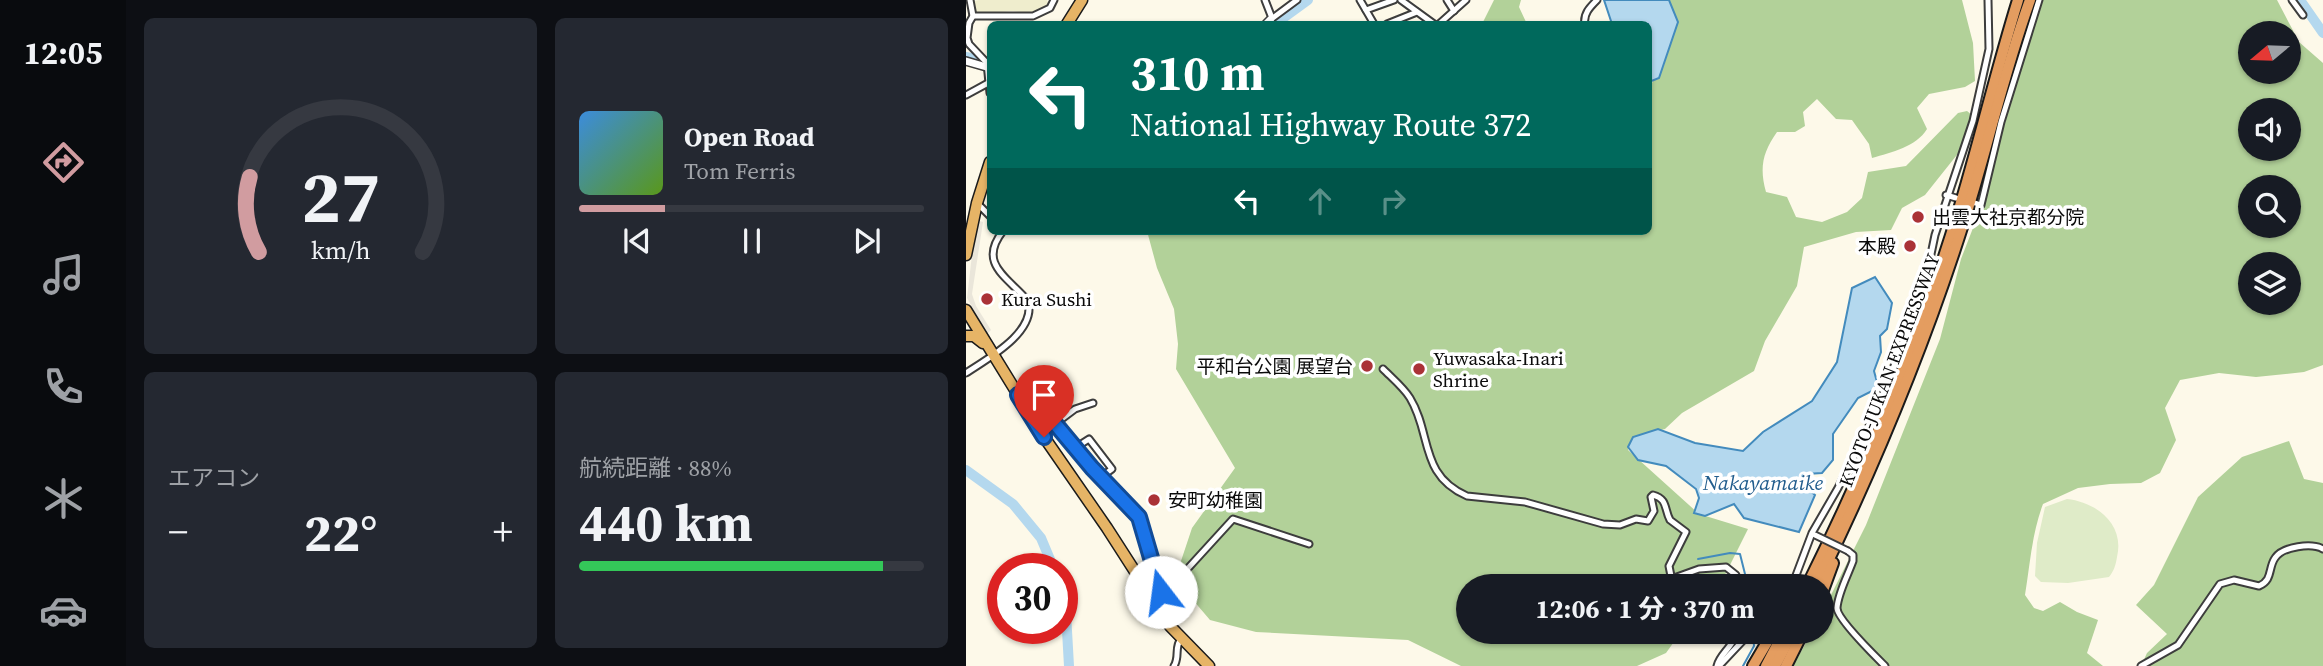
<!DOCTYPE html>
<html lang="ja">
<head>
<meta charset="utf-8">
<style>
  body { margin:0; font-family:"Source Serif 4","Noto Sans JP",serif; background:#242831; color:#f1f3f6; height:100vh; display:flex; flex-direction:column; font-size:26px; white-space:nowrap }
  * { box-sizing:border-box; margin:0 }
  p { font-size:23px; color:#9ea1a6 }
  .icon { flex:none; width:38px; height:38px; fill:none; stroke:currentColor; stroke-width:2; stroke-linecap:round; stroke-linejoin:round }
  .map { position:relative; flex:1; overflow:hidden }
  .panel { display:flex; flex-direction:column; gap:18px; padding:18px; background:#0d0f14; width:840px }
  .panel>* { flex:none }
  .top-card { position:absolute; left:21px; top:21px; width:665px; height:214px; border-radius:10px; box-shadow:0 2px 5px #0004; background:#00695c; color:#fff; overflow:hidden }
  .needle { width:46px; rotate:251deg }
  .buttons { position:absolute; left:1272px; top:21px; display:grid; gap:14px }
  .buttons a { display:grid; place-items:center; width:63px; height:63px; border-radius:50%; background:#171b24; box-shadow:0 2px 5px #0004; font-size:35px }
  .speed { position:absolute; left:21px; top:553px; display:flex; gap:14px; font-size:35px; font-weight:700; text-align:center }
  .speed>* { display:grid; place-content:center; width:91px; height:91px; border-radius:50%; background:#171b24; box-shadow:0 2px 5px #0004; line-height:1 }
  .speed .limit { border:10px solid #d22; background:#fff; color:#111 }
  .pin { position:absolute; display:grid; place-items:center; width:60px; height:60px; color:#fff; margin:-72px -30px; border-radius:50% 50% 50% 0; rotate:-45deg; box-shadow:0 0 7px #0007 }
  .pin .icon { rotate:45deg }
  .me { position:absolute; width:77px; margin:-38px; rotate:345deg; stroke-linejoin:round; filter:drop-shadow(0 0 5px #0008) }
  .turn { display:flex; align-items:center; gap:24px; height:147px; padding:0 28px; font-size:32px }
  .turn .icon { width:91px; height:91px; stroke-width:2.5 }
  .turn b { display:block; font-size:49px; line-height:60px }
  .lanes { display:flex; align-items:center; height:66px; padding:0 28px; background:#0003; justify-content:center; gap:35px; direction:ltr }
  .lanes .off { opacity:.35 }
  .big { font-size:52px; font-weight:700; line-height:1.1 }
  .panel .widget { flex:1; display:flex; flex-direction:column; justify-content:center; gap:10px; min-width:0; padding:0 24px; border-radius:10px; background:#242831 }
  .panel .dial { align-items:center; gap:0 }
  .dial svg { height:182px; overflow:visible; fill:none; stroke:#363941; stroke-width:7; stroke-linecap:round; text-anchor:middle }
  .dial text { fill:#f1f3f6; stroke:none }
  .song { display:flex; align-items:center; gap:21px }
  .cover { width:84px; height:84px; border-radius:10px; background:linear-gradient(135deg,hsl(210 70% 55%),hsl(90 70% 35%)) }
  .played { height:7px; border-radius:4px; background:linear-gradient(90deg,#d19ca0 25%,#363941 25%) }
  .keys { display:flex; justify-content:space-around; direction:ltr }
  .heat { display:flex; justify-content:space-between; align-items:center; font-size:38px; direction:ltr }
  .charge { height:10px; border-radius:5px; background:linear-gradient(90deg,#34c759 88%,#363941 0) }
  .panel .tiles { flex:1; display:grid; gap:18px; grid-template-columns:repeat(2,1fr) }
  .trip { position:absolute; left:490px; top:574px; width:378px; height:70px; border-radius:35px; background:#171b24; box-shadow:0 2px 5px #0004; font-weight:700; line-height:70px; text-align:center }
  main { display:flex; flex:1; min-height:0 }
  .tab-bar { display:flex; flex-direction:column; width:126px; justify-content:space-around; align-items:center; background:#090b0e; color:#9ea1a6 }
  .tab-bar .icon { width:49px; height:49px }
  .tab-bar .on { color:#d19ca0 }
  .tab-bar b { font-size:32px; color:#f1f3f6 }
  .map>svg:first-child { display:block }
  .farmland { fill:#efedcd }
  .forest { fill:#b2d199; fill-rule:evenodd }
  .pitch { fill:#dfebc8 }
  .plaza { fill:#eae6da }
  .water { fill:#b4d8ee; stroke:#438bbd; stroke-width:2 }
  .lines { fill:none; stroke-linecap:round; stroke-linejoin:round }
  .stream { stroke:#438bbd; stroke-width:2 }
  .river { stroke:#b4d8ee; stroke-width:10 }
  .minor-casing { stroke:#3d3d3d; stroke-width:9 }
  .tertiary-casing { stroke:#3d3d3d; stroke-width:10 }
  .trunk-casing { stroke:#1b1b1b; stroke-width:13 }
  .motorway-casing { stroke:#1b1b1b; stroke-width:14 }
  .minor { stroke:#fff; stroke-width:5 }
  .tertiary { stroke:#fff; stroke-width:7 }
  .trunk { stroke:#e6b466; stroke-width:10 }
  .motorway { stroke:#e49d60; stroke-width:10 }
  .minor-bridge-casing { stroke:#3d3d3d; stroke-width:9; stroke-linecap:butt }
  .minor-bridge { stroke:#fff; stroke-width:5 }
  .route-casing { stroke:#114b97; stroke-width:18 }
  .route { stroke:#1a73e8; stroke-width:12 }
  .poi-dot { fill:#aa3237; stroke:#fff; stroke-width:2.5 }
  .labels { text-anchor:middle; dominant-baseline:central; stroke-width:7; stroke-linejoin:round; paint-order:stroke }
  .poi-label { font-size:19px; fill:#0a0a0a; stroke:#fff; text-anchor:start }
  .street-label { font-size:19px; fill:#0a0a0a; stroke:#fff }
  .water-label { font-size:21px; font-style:italic; fill:#225d8d; stroke:#fff }
</style>
</head>
<body>
<main>
<nav class="tab-bar">
<b>12:05</b>
<svg class="icon on" aria-label="directions" viewBox="0 0 24 24"><path d="M12 3l9 9-9 9-9-9zM9 14v-3h6M13 9l2 2-2 2"/></svg>
<svg class="icon" aria-label="music" viewBox="0 0 24 24"><path d="M9 18V5l10-2v13"/><circle cx="6" cy="18" r="3"/><circle cx="16" cy="16" r="3"/></svg>
<svg class="icon" aria-label="phone" viewBox="0 0 24 24"><path d="M5 4h4l2 5-3 2q2 4 5 5l2-3 5 2v4C11 20 4 13 5 4z"/></svg>
<svg class="icon" aria-label="climate" viewBox="0 0 24 24"><path d="M12 3v18M4 7l16 10M4 17L20 7"/></svg>
<svg class="icon" aria-label="car" viewBox="0 0 24 24"><path d="M5 17H2v-5l4-1 3-4h7l3 4 3 1v5h-3M9 17h6M6 11h13"/><circle cx="7" cy="17" r="2"/><circle cx="17" cy="17" r="2"/></svg>
</nav>
<section class="panel">
<div class="tiles">
<div class="widget dial"><svg viewBox="0 0 100 80">
<path d="M14 69A42 42 0 1 1 86 69"/>
<path d="M14 69A42 42 0 0 1 10 36" stroke="#d19ca0"/>
<text x="50" y="56" font-size="32" font-weight="700">27</text>
<text x="50" y="72" font-size="11">km/h</text>
</svg></div>
<div class="widget">
<div class="song"><i class="cover"></i><div><b>Open Road</b><p>Tom Ferris</p></div></div>
<div class="played"></div>
<div class="keys"><svg class="icon" aria-label="previous" viewBox="0 0 24 24"><path d="M18 5L8 12l10 7zM5 5v14"/></svg><svg class="icon" aria-label="pause" viewBox="0 0 24 24"><path d="M8 5v14M16 5v14"/></svg><svg class="icon" aria-label="next" viewBox="0 0 24 24"><path d="M6 5l10 7-10 7zM19 5v14"/></svg></div>
</div>
<div class="widget"><p>エアコン</p>
<div class="heat"><a>−</a><b class="big">22°</b><a>+</a></div>
</div>
<div class="widget"><p>航続距離 · 88%</p><b class="big">440 km</b><div class="charge"></div></div>
</div>
</section>
<div class="map">
<svg width="1357" height="666" viewBox="0 0 1357 666">
  <rect width="100%" height="100%" fill="#fdf9e9"/>
  <path class="farmland" d="M13 0H81L83 5 68 14 47 11 11 14 8 1Z"/>
  <g class="forest">
    <path d="M528 0H555L553 7 561 24H516Z"/>
    <path d="M700 0H996L1007 43 1009 81 999 87 963 94 951 108 961 129C950 147 926 152 906 158L903 144 886 120 870 119 851 99 837 112 839 126 829 132H811C797 152 793 167 800 192L821 197 830 217 856 222 881 212 896 198 902 172 940 166 992 113 1001 111 1006 115 998 146 959 195 936 208 925 230 890 232 838 247 831 286 799 341 788 371 716 413 699 429 670 436 662 450 733 514 782 529 760 573 750 586H502V632H715L700 653 671 666H495L442 640 290 632 244 620 209 579 226 528 269 468 210 369 212 344 208 309 191 268 181 231H682V110L686 104 683 98V87L698 66 699 52 707 38Z"/>
    <path d="M1076 0H1311L1333 42 1357 63V365L1338 372 1290 377 1253 373 1214 380 1199 408 1210 440 1194 473 1175 483 1144 484 1112 488 1077 504C1066 533 1064 564 1059 595L1068 608 1077 611 1094 602 1111 612 1132 620 1121 653 1137 666H827L846 632H856V613L900 525 974 339 995 259 1019 197 1065 26ZM1284 33H1323V72H1284ZM1284 110H1323V149H1284ZM1284 187H1323V226H1284ZM1284 264H1323V303H1284Z"/>
    <path d="M1323 441 1338 479 1357 483V666H1175L1181 653 1201 634 1170 605 1188 585 1232 497 1276 457Z"/>
  </g>
  <path class="pitch" d="M1101 499C1130 502 1159 524 1151 557 1150 564 1148 571 1143 577L1102 583 1075 582 1069 576 1071 543 1079 507Z"/>
  <path class="plaza" d="M10 220 17 222 6 294 10 306 25 330 21 334 1 298Z"/>
  <g class="water">
    <path d="M638 0H703L712 22 693 78 683 82 682 24H646Z"/>
    <path d="M909 277 926 303 921 329 914 336 915 352 908 371 911 382 908 390 892 398 867 434V460L856 473 840 474 835 483 849 495 833 532 778 518 768 504 739 516 728 513 733 498 730 489 700 466 672 460 662 447 667 437 692 429 729 443 777 451 797 432 846 401 871 362 886 288Z"/>
  </g>
  <g class="lines">
    <g class="stream">
      <path d="M732 559 764 553 774 554 782 586"/>
      <path d="M777 666 788 646 787 633"/>
    </g>
    <g class="river">
      <path d="M1334 0 1357 33"/>
      <path d="M309 24 342 0"/>
      <path d="M0 57 10 59"/>
      <path d="M0 470 47 504 75 538 88 569"/>
      <path d="M96 588 99 595 103 666"/>
    </g>
    <defs>
      <g id="minor">
        <path d="M4 0 7 16 3 23 1 38 3 44 21 63 24 93"/>
        <path d="M299 0 306 18"/>
        <path d="M394 0 408 24"/>
        <path d="M435 0 468 24"/>
        <path d="M481 0 488 11"/>
        <path d="M1326 0 1337 15"/>
        <path d="M400 10 428 0"/>
        <path d="M7 16H67L84 8 88 0"/>
        <path d="M307 24 304 20 331 0"/>
        <path d="M421 24 451 12"/>
        <path d="M473 24 500 0"/>
        <path d="M619 24C617 14 624 7 631 0"/>
        <path d="M0 95 24 82"/>
        <path d="M980 195 990 198"/>
        <path d="M11 203 24 216"/>
        <path d="M1009 203 1015 205 1035 122 1073 0"/>
        <path d="M417 369C426 378 438 388 444 398 466 434 453 475 501 496L559 502 637 524 654 525 670 519 682 521 688 511 685 497 687 495C702 499 698 509 704 520L720 532 703 566 705 576 708 578 733 569 760 567 770 575 771 586"/>
        <path d="M0 373C21 359 71 332 62 301 42 277 11 264 37 231"/>
        <path d="M52 395 55 393 66 396 126 469 173 517 195 592"/>
        <path d="M89 424 109 409 127 403"/>
        <path d="M109 448 123 439 146 469 135 477"/>
        <path d="M882 551 887 555V561C882 575 872 593 871 608 871 619 910 657 919 666"/>
        <path d="M823 586 829 578 846 533 872 488 911 410 948 314 959 283 969 235 1007 121 1023 49 1022 0"/>
        <path d="M186 598 214 577 267 519 343 544"/>
        <path d="M208 666C214 657 208 647 215 639"/>
        <path d="M751 666C754 653 769 646 769 632"/>
        <path d="M753 666 785 632"/>
        <path d="M1175 666 1212 645 1254 584 1268 580 1293 586C1307 580 1302 568 1309 558 1317 546 1346 543 1357 549"/>
      </g>
      <g id="tertiary">
        <path d="M300 24 304 20"/>
        <path d="M0 61 24 68"/>
      </g>
      <g id="trunk">
        <path d="M101 24 116 0"/>
        <path d="M0 255 11 203 24 162"/>
        <path d="M0 310 78 437 141 528 204 626 243 666"/>
        <path d="M0 336H8L17 343"/>
      </g>
      <g id="motorway">
        <path d="M841 586C900 467 952 343 991 216 1013 144 1030 71 1052 0"/>
        <path d="M850 586C908 467 959 345 999 218 1022 146 1038 71 1064 0"/>
        <path d="M856 593 867 563"/>
        <path d="M787 666 807 632"/>
        <path d="M800 666 818 632"/>
        <path d="M809 666 827 632"/>
        <path d="M820 666 837 632"/>
      </g>
    </defs>
    <use href="#minor" class="minor-casing"/>
    <use href="#tertiary" class="tertiary-casing"/>
    <use href="#trunk" class="trunk-casing"/>
    <use href="#motorway" class="motorway-casing"/>
    <use href="#minor" class="minor"/>
    <use href="#tertiary" class="tertiary"/>
    <use href="#trunk" class="trunk"/>
    <use href="#motorway" class="motorway"/>
    <defs>
      <path id="minor-bridge" d="M849 535 882 551"/>
    </defs>
    <use href="#minor-bridge" class="minor-bridge-casing"/>
    <use href="#minor-bridge" class="minor-bridge"/>
  </g>
  <g class="lines">
    <defs>
      <path id="route" d="M78 437 52 395 59 393 66 396 126 468 173 517 195 592"/>
    </defs>
    <use href="#route" class="route-casing"/>
    <use href="#route" class="route"/>
  </g>
  <g class="poi-dot">
    <circle cx="952" cy="217" r="7"/>
    <circle cx="944" cy="246" r="7"/>
    <circle cx="21" cy="299" r="7"/>
    <circle cx="401" cy="366" r="7"/>
    <circle cx="453" cy="369" r="7"/>
    <circle cx="188" cy="500" r="7"/>
  </g>
  <g class="labels">
    <g class="poi-label">
      <text x="966" y="217">出雲大社京都分院</text>
      <text x="930" y="246" text-anchor="end">本殿</text>
      <text x="35" y="299">Kura Sushi</text>
      <text x="467" y="358">Yuwasaka-Inari<tspan x="467" dy="22">Shrine</tspan></text>
      <text x="387" y="366" text-anchor="end">平和台公園 展望台</text>
      <text x="202" y="500">安町幼稚園</text>
    </g>
    <g class="street-label">
      <text transform="translate(923 370) rotate(-69)">KYOTO-JUKAN EXPRESSWAY</text>
    </g>
    <g class="water-label">
      <text x="797" y="482">Nakayamaike</text>
    </g>
  </g>
</svg>
<div class="buttons">
<a><svg class="needle" viewBox="-14 -14 28 28"><path d="M0-13l5 13h-10z" fill="#e53935"/><path d="M0 13l5-13h-10z" fill="#9ea1a6"/></svg></a>
<a><svg class="icon" aria-label="sound" viewBox="0 0 24 24"><path d="M4 9h4l5-4v14l-5-4H4zM17 9q2 3 0 6"/></svg></a>
<a><svg class="icon" aria-label="search" viewBox="0 0 24 24"><circle cx="10" cy="10" r="6"/><path d="M15 15l6 6"/></svg></a>
<a><svg class="icon" aria-label="layers" viewBox="0 0 24 24"><path d="M12 4l9 5-9 5-9-5zM3 14l9 5 9-5"/></svg></a>
</div>
<div class="speed"><div class="limit">30</div></div>
<div class="pin" style="left:78px;top:437px;background:#d93025"><svg class="icon" aria-label="arrive" viewBox="0 0 24 24"><path d="M6 21V4h12l-3 4 3 4H6"/></svg></div>
<svg class="me" style="left:195px;top:592px" viewBox="-20 -20 40 40"><circle r="19" fill="#fff"/><path d="M0-13L10 11 0 6-10 11z" fill="#1a73e8"/></svg>
<div class="trip">12:06 · 1 分 · 370 m</div>
<div class="top-card">
<div class="turn"><svg class="icon" aria-label="left" viewBox="0 0 24 24"><path d="M17 20v-9H6M10 6l-5 5 5 5"/></svg><div><b>310 m</b>National Highway Route 372</div></div>
<div class="lanes"><svg class="icon" aria-label="left" viewBox="0 0 24 24"><path d="M17 20v-9H6M10 6l-5 5 5 5"/></svg><svg class="icon off" aria-label="ahead" viewBox="0 0 24 24"><path d="M12 20V5M6 11l6-6 6 6"/></svg><svg class="icon off" aria-label="right" viewBox="0 0 24 24"><path d="M7 20v-9h11M14 6l5 5-5 5"/></svg></div>
</div>
</div>
</main>
</body>
</html>
